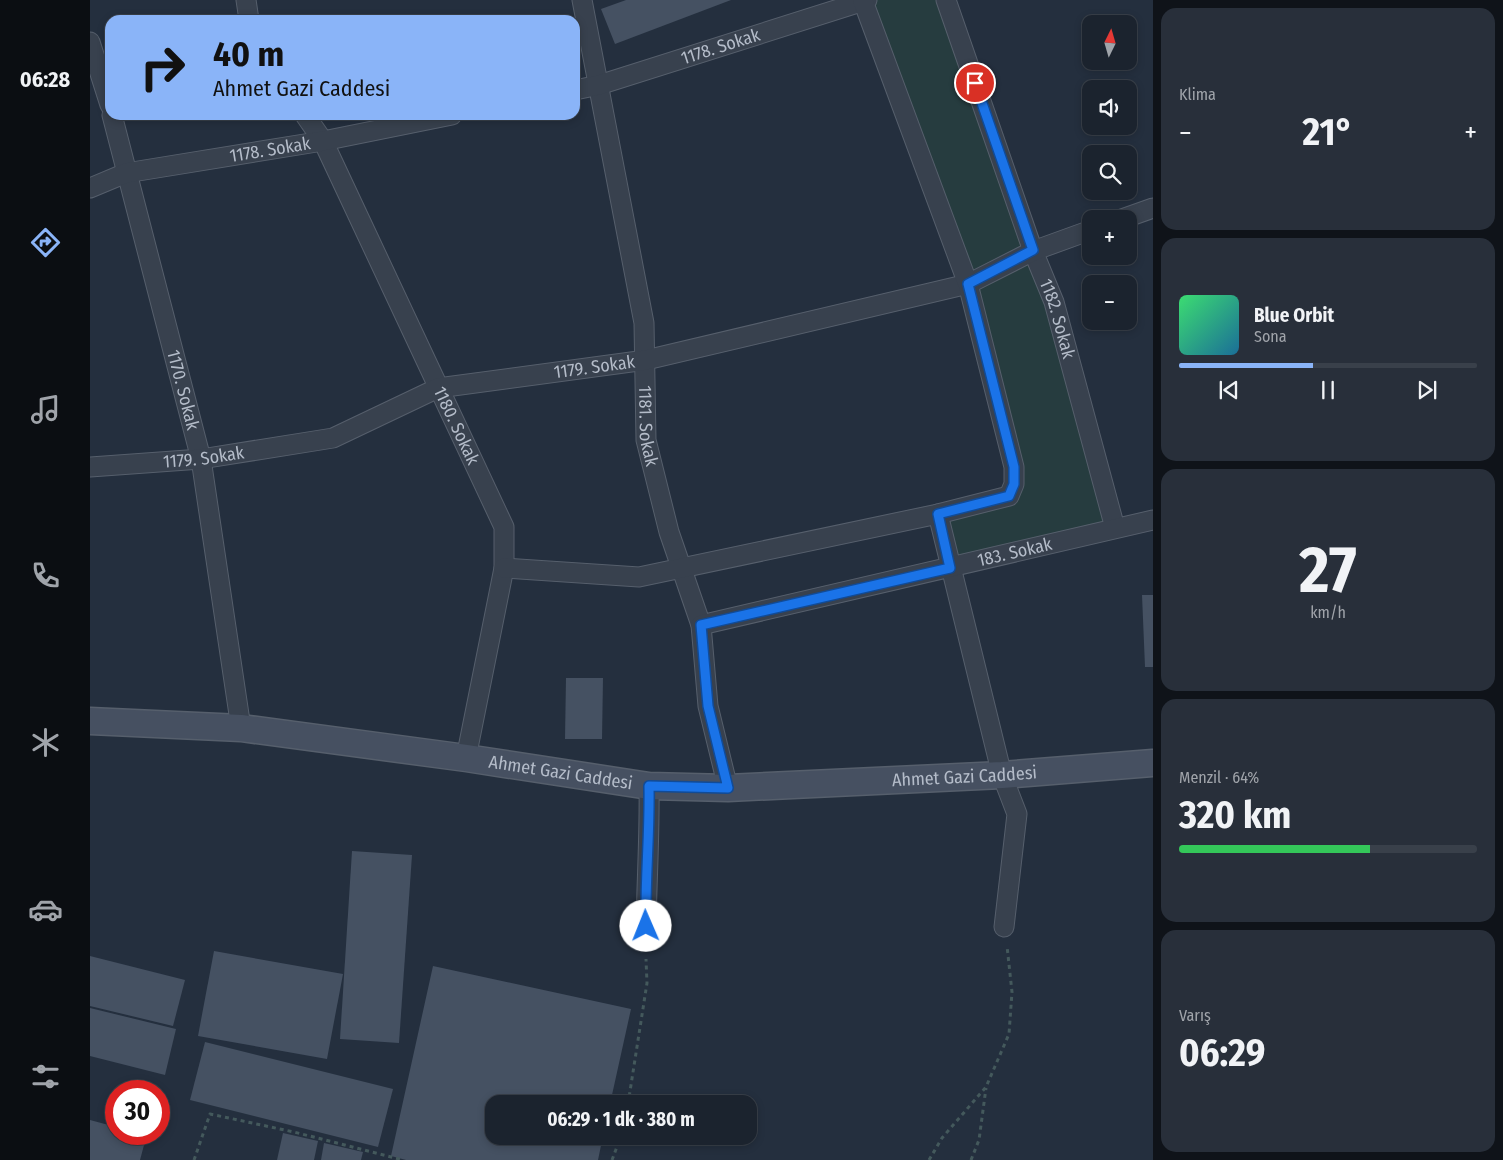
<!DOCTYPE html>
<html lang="tr">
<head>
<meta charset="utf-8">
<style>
  body { margin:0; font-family:"Fira Sans Condensed",sans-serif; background:#282f3a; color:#f1f3f6; height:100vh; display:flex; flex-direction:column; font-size:19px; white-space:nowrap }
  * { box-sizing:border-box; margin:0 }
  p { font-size:16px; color:#a0a4aa }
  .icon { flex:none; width:28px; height:28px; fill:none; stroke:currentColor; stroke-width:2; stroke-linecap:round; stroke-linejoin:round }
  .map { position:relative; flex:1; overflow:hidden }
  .details { display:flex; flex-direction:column; gap:8px; padding:8px; background:#0f1319; width:350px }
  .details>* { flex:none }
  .top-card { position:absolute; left:15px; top:15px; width:475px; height:105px; border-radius:15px; box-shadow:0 2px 8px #0003,0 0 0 1px #39404a; background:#8ab4f8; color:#111; overflow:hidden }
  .needle { width:32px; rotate:5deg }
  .buttons { position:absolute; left:992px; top:15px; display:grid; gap:10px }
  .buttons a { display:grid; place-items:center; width:55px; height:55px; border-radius:10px; background:#1b232e; box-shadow:0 2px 8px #0003,0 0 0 1px #39404a; font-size:25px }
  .speed { position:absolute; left:15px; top:1080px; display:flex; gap:10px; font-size:25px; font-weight:700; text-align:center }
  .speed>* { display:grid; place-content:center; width:65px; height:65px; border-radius:50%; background:#1b232e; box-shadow:0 2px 8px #0003,0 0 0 1px #39404a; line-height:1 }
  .speed .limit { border:8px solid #d22; background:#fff; color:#111 }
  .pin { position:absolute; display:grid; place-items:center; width:42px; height:42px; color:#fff; margin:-21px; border:2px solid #fff; border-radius:50%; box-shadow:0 1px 5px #0007 }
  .me { position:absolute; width:55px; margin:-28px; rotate:359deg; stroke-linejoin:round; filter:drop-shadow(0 0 4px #0008) }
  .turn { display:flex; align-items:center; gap:18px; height:105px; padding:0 25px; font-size:22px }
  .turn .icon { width:65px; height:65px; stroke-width:2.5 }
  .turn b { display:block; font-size:35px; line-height:42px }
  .big { font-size:38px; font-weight:700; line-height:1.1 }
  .details .card { flex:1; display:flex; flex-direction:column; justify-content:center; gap:8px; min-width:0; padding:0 18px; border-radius:15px; background:#282f3a }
  .details .dial { align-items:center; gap:0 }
  .dial b { font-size:65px; line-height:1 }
  .song { display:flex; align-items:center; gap:15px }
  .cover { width:60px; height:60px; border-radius:8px; background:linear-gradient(135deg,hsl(140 70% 55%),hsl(200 70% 35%)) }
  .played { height:5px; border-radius:2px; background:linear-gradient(90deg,#8ab4f8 45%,#39404a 45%) }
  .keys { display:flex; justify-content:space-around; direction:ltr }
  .heat { display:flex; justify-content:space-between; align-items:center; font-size:28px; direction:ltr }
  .charge { height:8px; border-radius:4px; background:linear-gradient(90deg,#34c759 64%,#39404a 0) }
  .trip { position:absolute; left:395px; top:1095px; width:272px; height:50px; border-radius:15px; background:#1b232e; box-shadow:0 2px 8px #0003,0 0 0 1px #39404a; font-weight:700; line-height:50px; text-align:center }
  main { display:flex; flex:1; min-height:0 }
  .dock { display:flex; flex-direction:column; width:90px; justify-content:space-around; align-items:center; background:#0b0e12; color:#a0a4aa }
  .dock .icon { width:35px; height:35px }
  .dock .active { color:#8ab4f8 }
  .dock b { font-size:22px; color:#f1f3f6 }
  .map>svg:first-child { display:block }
  .green { fill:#263c3f }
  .building { fill:#455162 }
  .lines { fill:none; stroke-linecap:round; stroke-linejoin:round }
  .street-casing { stroke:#565f6c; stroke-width:21 }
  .secondary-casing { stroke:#565f6c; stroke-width:29 }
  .path { stroke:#44595c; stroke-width:3; stroke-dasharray:4 4; stroke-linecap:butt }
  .street { stroke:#38414e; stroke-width:19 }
  .secondary { stroke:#465061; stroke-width:26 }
  .route-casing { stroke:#114b97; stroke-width:12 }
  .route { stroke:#1a73e8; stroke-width:9 }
  .labels { text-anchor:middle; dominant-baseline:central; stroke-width:5; stroke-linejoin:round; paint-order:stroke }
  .street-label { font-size:18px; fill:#b4bcc9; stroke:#1d2633 }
</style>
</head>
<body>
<main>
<nav class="dock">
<b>06:28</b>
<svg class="icon active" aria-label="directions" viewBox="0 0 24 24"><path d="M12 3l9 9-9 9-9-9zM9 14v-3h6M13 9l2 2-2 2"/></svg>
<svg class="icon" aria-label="music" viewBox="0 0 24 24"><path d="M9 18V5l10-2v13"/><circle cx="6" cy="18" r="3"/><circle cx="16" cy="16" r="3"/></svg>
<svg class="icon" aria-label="phone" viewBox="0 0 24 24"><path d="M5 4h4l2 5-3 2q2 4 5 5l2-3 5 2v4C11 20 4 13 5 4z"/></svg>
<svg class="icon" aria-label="climate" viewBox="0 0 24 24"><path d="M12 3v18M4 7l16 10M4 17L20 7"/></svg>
<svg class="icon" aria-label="car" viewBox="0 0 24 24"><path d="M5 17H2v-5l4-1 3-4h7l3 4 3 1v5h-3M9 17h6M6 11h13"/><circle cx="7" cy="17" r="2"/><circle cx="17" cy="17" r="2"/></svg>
<svg class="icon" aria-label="filters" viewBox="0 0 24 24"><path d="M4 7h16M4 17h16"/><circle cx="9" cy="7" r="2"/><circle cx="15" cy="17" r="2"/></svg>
</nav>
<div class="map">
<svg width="1063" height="1160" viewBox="0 0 1063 1160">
  <rect width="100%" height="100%" fill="#242f3e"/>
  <path class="green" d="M777 0H856L943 251 1025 528 860 568 848 514 924 484 878 284Z"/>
  <g class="building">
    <path d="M536 0H641L525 44 511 9Z"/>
    <path d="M1052 595H1063V667H1055Z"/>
    <path d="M476 678H513L512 739H475Z"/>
    <path d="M262 851 322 855 309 1043 250 1039Z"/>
    <path d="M124 951 253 974 237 1059 108 1036Z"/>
    <path d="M0 956 95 980 83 1026 0 1006Z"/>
    <path d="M343 966 541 1009 520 1104H404V1136H513L508 1160H316L301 1156Z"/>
    <path d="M0 1008 86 1029 75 1075 0 1056Z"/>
    <path d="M115 1042 303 1089 288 1147 100 1100Z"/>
    <path d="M0 1120 26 1127V1134H57L50 1160H0Z"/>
    <path d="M193 1133 228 1141 224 1160H187Z"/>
    <path d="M234 1143 273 1152 271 1160H231Z"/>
  </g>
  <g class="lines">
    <defs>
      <g id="street">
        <path d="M156 0 159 20"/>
        <path id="s1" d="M492 0 554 323 556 440 579 532 611 625 618 706 638 788"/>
        <path id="s2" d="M856 0 943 251 964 302 1025 528"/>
        <path d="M0 42 20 105"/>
        <path id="s3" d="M485 90 509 85 777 0"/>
        <path id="s4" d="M22 115 111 459 151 728"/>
        <path id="s5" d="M215 115 233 141 414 527V568L376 758"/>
        <path id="s6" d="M0 188 36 173 233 141 362 115"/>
        <path d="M1032 219 1063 208"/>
        <path id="s7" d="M0 467 111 459 243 438 348 388 556 360 878 284 943 251 1001 230"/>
        <path d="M848 514 912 775 927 814 914 927"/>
        <path d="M414 568 549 577 848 514 919 496 924 484V467L878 284 773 1"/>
        <path id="s8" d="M611 625 1063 520"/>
        <path d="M556 941C556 889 560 838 559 786"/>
      </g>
      <g id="secondary">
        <path id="s9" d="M0 721 151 728 376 758 559 786 638 788 912 775 1063 763"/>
      </g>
    </defs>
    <use href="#street" class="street-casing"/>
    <use href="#secondary" class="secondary-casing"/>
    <g class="path">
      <path d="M538 1104 557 983 556 959"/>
      <path d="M104 1160 120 1114 204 1132 313 1160"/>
      <path d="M522 1160 531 1136"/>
      <path d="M839 1160 852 1138 896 1087 919 1034 922 992 917 946"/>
      <path d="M881 1160 889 1140 896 1088"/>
    </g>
    <use href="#street" class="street"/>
    <use href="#secondary" class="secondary"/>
  </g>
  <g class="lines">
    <defs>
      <path id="route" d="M556 926C555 879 560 833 559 786L638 788 618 706 611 625 860 568 848 514 919 496 924 484V467L878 284 943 250 885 83"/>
    </defs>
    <use href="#route" class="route-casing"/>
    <use href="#route" class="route"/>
  </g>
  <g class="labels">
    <g class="street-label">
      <text stroke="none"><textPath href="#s3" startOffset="152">1178. Sokak</textPath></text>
      <text stroke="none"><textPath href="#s6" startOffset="185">1178. Sokak</textPath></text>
      <text stroke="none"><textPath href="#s2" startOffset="338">1182. Sokak</textPath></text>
      <text stroke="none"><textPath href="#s7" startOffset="519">1179. Sokak</textPath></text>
      <text stroke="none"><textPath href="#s4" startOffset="284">1170. Sokak</textPath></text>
      <text stroke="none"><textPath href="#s5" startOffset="346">1180. Sokak</textPath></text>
      <text stroke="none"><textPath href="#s1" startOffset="432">1181. Sokak</textPath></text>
      <text stroke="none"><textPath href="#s7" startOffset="114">1179. Sokak</textPath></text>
      <text stroke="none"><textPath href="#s8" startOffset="322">183. Sokak</textPath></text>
      <text stroke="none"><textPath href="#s9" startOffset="474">Ahmet Gazi Caddesi</textPath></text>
      <text stroke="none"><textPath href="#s9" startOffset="879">Ahmet Gazi Caddesi</textPath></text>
    </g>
  </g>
</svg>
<div class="buttons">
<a><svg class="needle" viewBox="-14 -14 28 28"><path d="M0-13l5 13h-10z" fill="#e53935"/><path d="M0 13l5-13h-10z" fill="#a0a4aa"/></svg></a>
<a><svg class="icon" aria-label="sound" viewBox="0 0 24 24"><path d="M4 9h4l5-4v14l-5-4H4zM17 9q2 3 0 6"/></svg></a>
<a><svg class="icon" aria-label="search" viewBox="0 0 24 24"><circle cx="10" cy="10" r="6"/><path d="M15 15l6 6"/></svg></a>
<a>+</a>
<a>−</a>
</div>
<div class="speed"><div class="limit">30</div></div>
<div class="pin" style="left:885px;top:83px;background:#d93025"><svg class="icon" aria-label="arrive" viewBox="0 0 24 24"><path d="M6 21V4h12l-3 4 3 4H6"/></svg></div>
<svg class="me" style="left:556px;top:926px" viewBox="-20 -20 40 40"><circle r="19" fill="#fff"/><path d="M0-13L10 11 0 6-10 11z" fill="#1a73e8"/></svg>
<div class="trip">06:29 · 1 dk · 380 m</div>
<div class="top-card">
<div class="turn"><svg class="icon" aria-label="right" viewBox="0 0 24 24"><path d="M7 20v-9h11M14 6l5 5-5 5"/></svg><div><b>40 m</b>Ahmet Gazi Caddesi</div></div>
</div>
</div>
<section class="details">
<div class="card"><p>Klima</p>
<div class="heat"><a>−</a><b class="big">21°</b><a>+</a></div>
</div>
<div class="card">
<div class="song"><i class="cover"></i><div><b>Blue Orbit</b><p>Sona</p></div></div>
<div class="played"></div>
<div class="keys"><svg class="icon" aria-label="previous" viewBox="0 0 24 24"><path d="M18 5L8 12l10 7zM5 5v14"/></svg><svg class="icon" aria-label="pause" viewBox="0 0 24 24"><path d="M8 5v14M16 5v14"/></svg><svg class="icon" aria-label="next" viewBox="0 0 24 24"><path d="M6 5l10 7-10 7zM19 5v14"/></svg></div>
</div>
<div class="card dial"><b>27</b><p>km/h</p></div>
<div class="card"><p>Menzil · 64%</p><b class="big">320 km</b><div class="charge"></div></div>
<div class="card"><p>Varış</p><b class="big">06:29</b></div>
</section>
</main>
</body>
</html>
